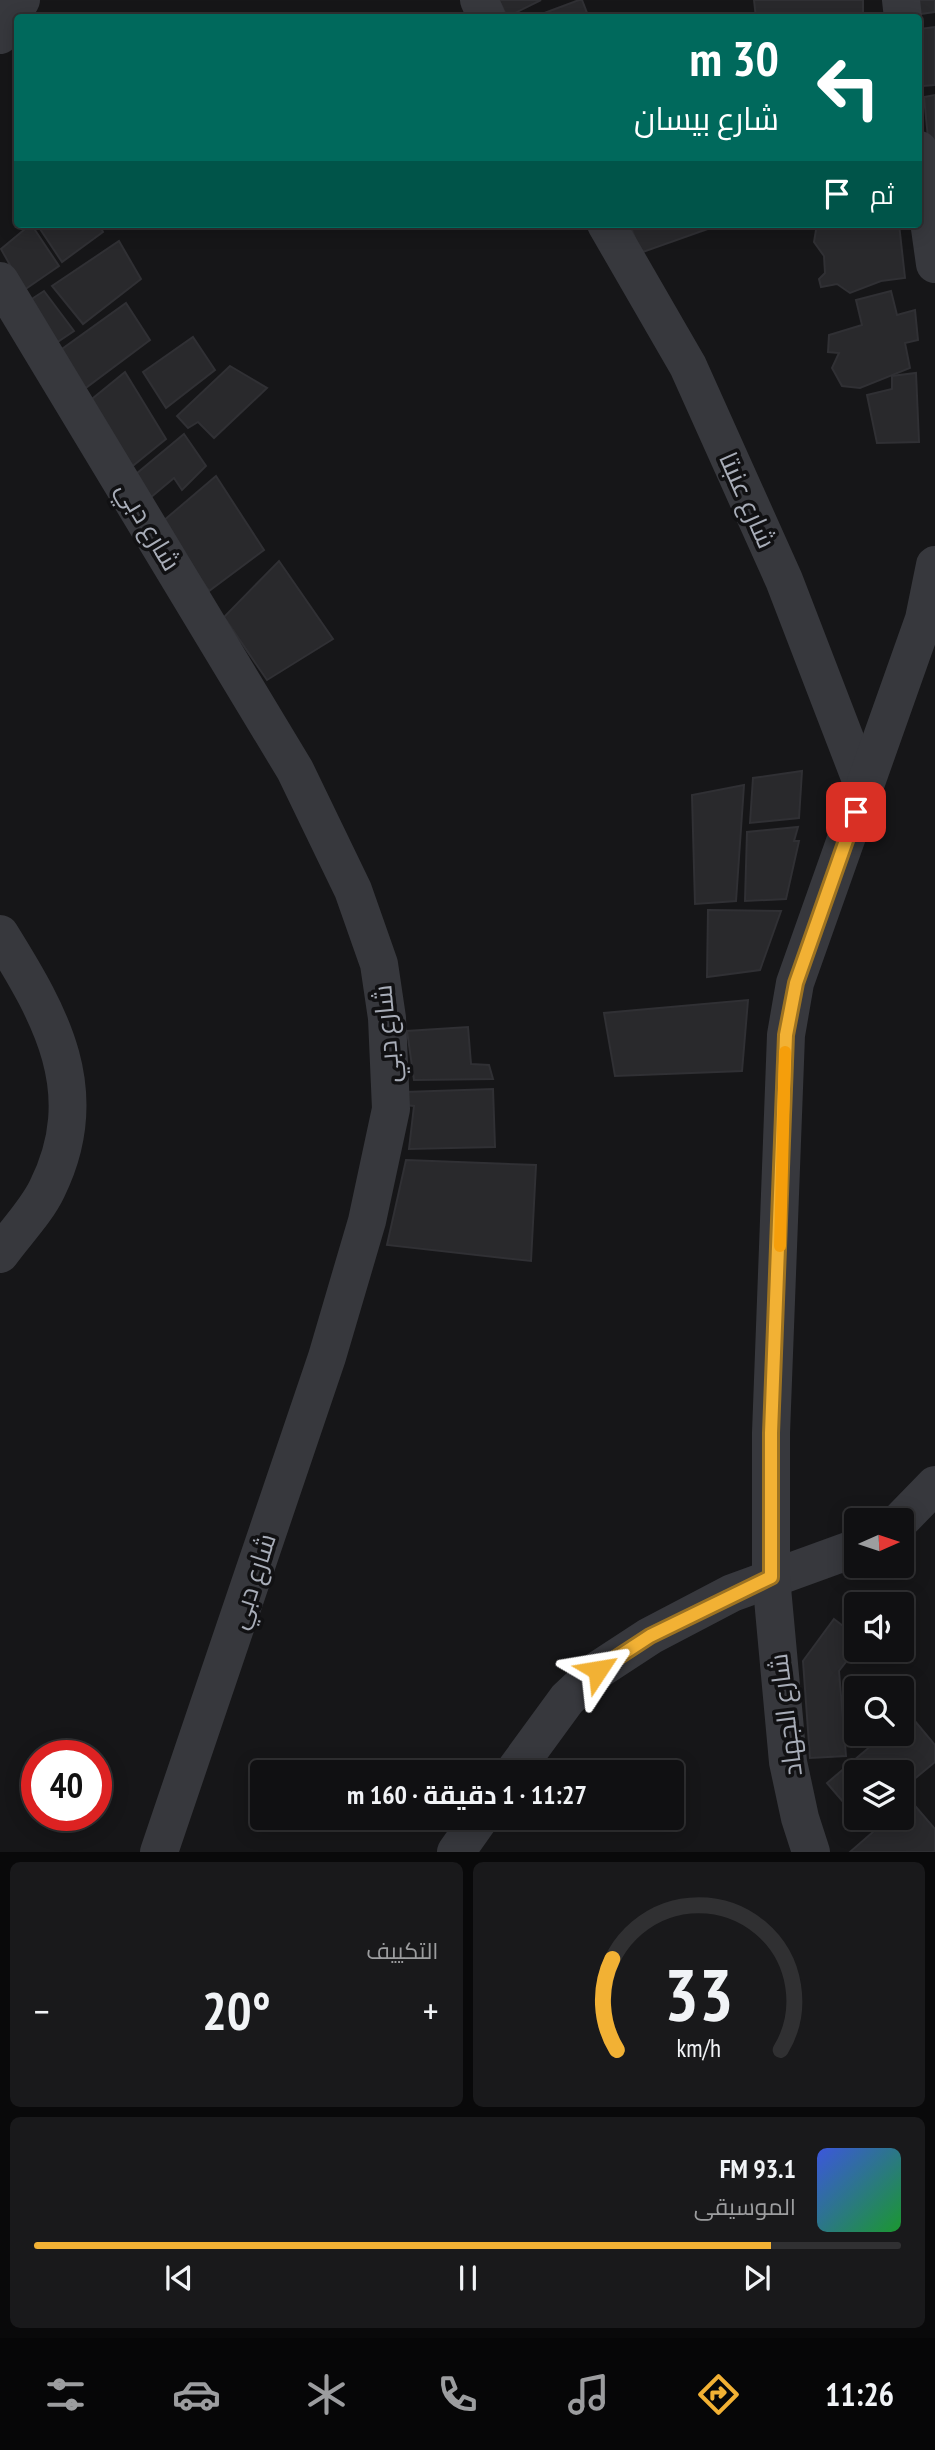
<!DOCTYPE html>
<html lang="ar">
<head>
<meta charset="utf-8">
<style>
  body { margin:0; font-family:"PT Sans Narrow",Cairo,sans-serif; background:#19191b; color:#f1f3f6; direction:rtl; height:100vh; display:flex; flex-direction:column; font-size:26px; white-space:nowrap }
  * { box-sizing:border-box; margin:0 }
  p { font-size:23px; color:#9c9d9f }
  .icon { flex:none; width:38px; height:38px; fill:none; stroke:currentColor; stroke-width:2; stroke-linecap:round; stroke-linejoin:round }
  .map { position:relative; height:1852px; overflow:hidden; direction:ltr }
  .side { display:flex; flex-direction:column; gap:10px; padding:10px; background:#09090a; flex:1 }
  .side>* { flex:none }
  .banner { position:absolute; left:14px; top:14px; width:908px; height:214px; border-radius:7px; box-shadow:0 4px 18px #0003,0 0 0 2px #303032; direction:rtl; background:#00695c; color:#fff; overflow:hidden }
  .needle { width:46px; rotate:87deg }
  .buttons { position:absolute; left:844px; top:1508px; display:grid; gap:14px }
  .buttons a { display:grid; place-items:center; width:70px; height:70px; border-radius:7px; background:#101012; box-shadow:0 4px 18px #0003,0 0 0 2px #303032; font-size:35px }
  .speed { position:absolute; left:21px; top:1740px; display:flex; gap:14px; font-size:35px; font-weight:700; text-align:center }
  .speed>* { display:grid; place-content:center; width:91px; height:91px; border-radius:50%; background:#101012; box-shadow:0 4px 18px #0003,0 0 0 2px #303032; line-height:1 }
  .speed .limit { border:10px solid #d22; background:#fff; color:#111 }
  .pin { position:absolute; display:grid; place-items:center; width:60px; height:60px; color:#fff; margin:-30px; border-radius:14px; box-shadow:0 4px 10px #0006 }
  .me { position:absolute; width:77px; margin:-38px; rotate:57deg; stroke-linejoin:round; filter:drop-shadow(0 0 5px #0008) }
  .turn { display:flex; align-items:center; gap:24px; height:147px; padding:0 28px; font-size:32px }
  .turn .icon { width:91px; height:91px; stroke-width:2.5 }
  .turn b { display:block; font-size:49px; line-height:60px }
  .then { display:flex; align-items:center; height:66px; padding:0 28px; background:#0003; gap:14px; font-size:26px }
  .big { font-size:52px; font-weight:700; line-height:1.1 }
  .side .widget { flex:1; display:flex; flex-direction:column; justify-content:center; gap:10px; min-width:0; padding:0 24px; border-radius:10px; background:#19191b }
  .side .dial { align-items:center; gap:0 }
  .dial svg { height:182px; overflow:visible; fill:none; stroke:#303032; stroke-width:7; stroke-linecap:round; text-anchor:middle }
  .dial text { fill:#f1f3f6; stroke:none }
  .song { display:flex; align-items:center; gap:21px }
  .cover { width:84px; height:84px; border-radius:10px; background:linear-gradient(135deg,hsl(230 70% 55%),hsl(130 70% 35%)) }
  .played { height:7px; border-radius:4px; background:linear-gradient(90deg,#f2b134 85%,#303032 85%) }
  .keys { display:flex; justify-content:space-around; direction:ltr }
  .heat { display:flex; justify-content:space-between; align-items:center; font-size:38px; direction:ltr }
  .side .tiles { flex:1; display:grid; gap:10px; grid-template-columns:1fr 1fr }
  .widget:last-child { grid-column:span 2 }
  .trip { position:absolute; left:250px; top:1760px; width:434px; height:70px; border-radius:7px; background:#101012; box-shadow:0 4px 18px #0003,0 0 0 2px #303032; font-weight:700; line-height:70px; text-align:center; direction:rtl }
  .menu { display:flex; height:112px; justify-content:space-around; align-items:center; background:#060607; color:#9c9d9f }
  .menu .icon { width:49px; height:49px }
  .menu .selected { color:#f2b134 }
  .menu b { font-size:32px; color:#f1f3f6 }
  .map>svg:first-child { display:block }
  .building { fill:#29292c; stroke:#303034; stroke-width:2 }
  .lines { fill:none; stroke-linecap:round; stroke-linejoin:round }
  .minor { stroke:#37383d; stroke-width:38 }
  .route-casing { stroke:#9d7322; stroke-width:18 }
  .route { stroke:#f2b134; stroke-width:12 }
  .slow { stroke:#f59e0b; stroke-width:12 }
  .labels { text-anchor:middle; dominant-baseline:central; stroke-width:7; stroke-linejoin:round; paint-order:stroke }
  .street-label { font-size:26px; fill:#a8adb8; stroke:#111113 }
</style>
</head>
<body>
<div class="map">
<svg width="935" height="1852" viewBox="0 0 935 1852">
  <rect width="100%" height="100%" fill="#161618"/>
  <g class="building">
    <path d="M499 0H541L507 17Z"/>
    <path d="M582 0 589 18H531L579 0Z"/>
    <path d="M754 0H863V18H756Z"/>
    <path d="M911 0H935V12L913 15Z"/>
    <path d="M935 27V85L923 86 919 29Z"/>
    <path d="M935 95V153L929 148 924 97Z"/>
    <path d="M31 224 59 266 24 290 1 249Z"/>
    <path d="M40 224H99L103 232 62 262 38 226Z"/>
    <path d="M630 224H719V225L640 253Z"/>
    <path d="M817 224H899L905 278 881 281 850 293 837 284 821 287 819 279 825 273 824 256 814 242Z"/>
    <path d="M119 241 141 279 83 324 52 286Z"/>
    <path d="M44 291 74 331 50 347 24 304Z"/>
    <path d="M891 291 897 315 915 310 918 340 905 343 910 368 860 388 842 386 832 368 839 353 828 352 829 335 862 325 856 300Z"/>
    <path d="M126 303 150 340 83 390 55 354Z"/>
    <path d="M193 337 215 370 166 408 143 372Z"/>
    <path d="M230 366 267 388 214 438 198 422 188 428 177 416Z"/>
    <path d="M125 372 166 439 129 469 87 403Z"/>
    <path d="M916 373 919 442 877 443 867 395 892 389V376Z"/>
    <path d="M184 434 206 466 182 490 174 478 144 503 130 479Z"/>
    <path d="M216 476 264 550 209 591 162 522Z"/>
    <path d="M279 561 333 639 267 680 224 617Z"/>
    <path d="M802 771 799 818 750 823 753 778Z"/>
    <path d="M744 785 736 901 695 904 692 795Z"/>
    <path d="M798 827 794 841H799L786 899 745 901 747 832Z"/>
    <path d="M708 910 781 911 760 970 707 977Z"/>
    <path d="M748 1000 742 1071 615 1076 604 1013Z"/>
    <path d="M468 1027 471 1064 489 1065 493 1079 414 1080 407 1031Z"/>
    <path d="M493 1089 495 1147 409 1149 414 1106 405 1105V1092Z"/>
    <path d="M406 1160 536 1165 531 1261 387 1245Z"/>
    <path d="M834 1619 856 1636V1649L839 1671 846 1756 810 1758 803 1661Z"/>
    <path d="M909 1714 935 1745V1762L901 1790V1773H856V1817L827 1783 885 1734H901V1721Z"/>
    <path d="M910 1800 935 1829V1852H850L889 1818H901V1808Z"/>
  </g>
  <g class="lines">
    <g class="minor">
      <path d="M479 0 487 18"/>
      <path d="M901 0 903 18"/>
      <path d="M0 35 21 0"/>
      <path d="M919 150 935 264"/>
      <path d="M606 224 688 366 784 580 864 788"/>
      <path d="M0 281 295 770 353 890 379 964 387 1018 391 1109 367 1221 327 1357 159 1852"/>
      <path d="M0 934C51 1016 95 1092 47 1189 36 1212 15 1233 0 1254"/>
      <path d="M900 1521 935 1485"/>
      <path d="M513 1773 567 1699 598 1670 650 1636 732 1593 856 1548"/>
      <path d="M456 1852 480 1818"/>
      <path d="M811 1852 800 1818 788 1762 771 1577V1433L786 1035 795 983 924 619 935 565"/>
    </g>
  </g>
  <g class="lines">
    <defs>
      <path id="route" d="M598 1670 650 1636 771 1577V1433L786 1035 796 983 856 812"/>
    </defs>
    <use href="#route" class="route-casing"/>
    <use href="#route" class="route"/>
    <path class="slow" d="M780 1246 785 1052"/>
  </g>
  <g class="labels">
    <g class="street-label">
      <text transform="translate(748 500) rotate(66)">شارع عنبتا</text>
      <text transform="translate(149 526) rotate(59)">شارع دبي</text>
      <text transform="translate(386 1034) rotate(-95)">شارع دبي</text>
      <text transform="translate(252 1581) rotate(-72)">شارع دبي</text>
      <text transform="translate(785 1715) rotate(-97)">شارع الجهاد</text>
    </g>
  </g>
</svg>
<div class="buttons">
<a><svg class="needle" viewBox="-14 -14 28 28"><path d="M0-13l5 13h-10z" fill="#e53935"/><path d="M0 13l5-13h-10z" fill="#9c9d9f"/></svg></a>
<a><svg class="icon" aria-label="sound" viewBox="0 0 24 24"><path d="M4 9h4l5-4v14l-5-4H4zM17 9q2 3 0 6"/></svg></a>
<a><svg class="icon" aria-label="search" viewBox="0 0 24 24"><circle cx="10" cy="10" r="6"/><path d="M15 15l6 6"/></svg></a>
<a><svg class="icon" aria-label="layers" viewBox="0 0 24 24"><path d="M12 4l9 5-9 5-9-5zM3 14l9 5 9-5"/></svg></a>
</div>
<div class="speed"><div class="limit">40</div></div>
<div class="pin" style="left:856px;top:812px;background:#d93025"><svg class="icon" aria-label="arrive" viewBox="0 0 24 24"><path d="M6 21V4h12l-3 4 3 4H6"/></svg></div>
<svg class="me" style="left:598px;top:1670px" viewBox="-20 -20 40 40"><path d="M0-17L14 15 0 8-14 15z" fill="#f2b134" stroke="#fff" stroke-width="4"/></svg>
<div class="trip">11:27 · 1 دقيقة · 160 m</div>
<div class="banner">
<div class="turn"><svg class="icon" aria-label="left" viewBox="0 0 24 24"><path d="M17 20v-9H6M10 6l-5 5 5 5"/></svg><div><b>30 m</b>شارع بيسان</div></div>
<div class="then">ثم<svg class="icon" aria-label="arrive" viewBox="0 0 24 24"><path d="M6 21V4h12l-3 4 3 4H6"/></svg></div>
</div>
</div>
<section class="side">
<div class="tiles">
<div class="widget dial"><svg viewBox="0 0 100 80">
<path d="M14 69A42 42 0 1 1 86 69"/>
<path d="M14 69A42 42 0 0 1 12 29" stroke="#f2b134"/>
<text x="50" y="56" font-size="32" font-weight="700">33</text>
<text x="50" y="72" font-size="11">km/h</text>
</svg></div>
<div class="widget"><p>التكييف</p>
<div class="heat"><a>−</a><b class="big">20°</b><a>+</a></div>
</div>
<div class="widget">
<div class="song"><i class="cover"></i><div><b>93.1 FM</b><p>الموسيقى</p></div></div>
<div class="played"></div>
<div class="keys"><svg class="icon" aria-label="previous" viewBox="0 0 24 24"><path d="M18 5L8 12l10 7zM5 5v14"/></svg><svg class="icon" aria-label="pause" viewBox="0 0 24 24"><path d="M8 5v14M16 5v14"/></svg><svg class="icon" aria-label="next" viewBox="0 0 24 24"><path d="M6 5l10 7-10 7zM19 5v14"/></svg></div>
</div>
</div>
</section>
<nav class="menu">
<b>11:26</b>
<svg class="icon selected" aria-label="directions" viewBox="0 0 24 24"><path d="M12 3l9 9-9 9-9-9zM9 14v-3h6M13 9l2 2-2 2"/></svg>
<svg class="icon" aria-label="music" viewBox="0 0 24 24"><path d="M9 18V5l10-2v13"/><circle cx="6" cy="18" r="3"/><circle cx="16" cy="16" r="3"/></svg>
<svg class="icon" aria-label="phone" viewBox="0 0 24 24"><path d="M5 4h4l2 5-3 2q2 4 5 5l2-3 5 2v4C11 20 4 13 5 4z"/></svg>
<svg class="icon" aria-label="climate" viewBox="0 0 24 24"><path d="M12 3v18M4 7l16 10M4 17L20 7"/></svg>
<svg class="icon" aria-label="car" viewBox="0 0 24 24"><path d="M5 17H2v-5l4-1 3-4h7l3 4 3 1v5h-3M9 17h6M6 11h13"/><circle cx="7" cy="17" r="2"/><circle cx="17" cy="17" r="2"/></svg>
<svg class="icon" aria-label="filters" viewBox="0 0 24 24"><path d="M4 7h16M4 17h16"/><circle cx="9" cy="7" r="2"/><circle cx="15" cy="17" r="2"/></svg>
</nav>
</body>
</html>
